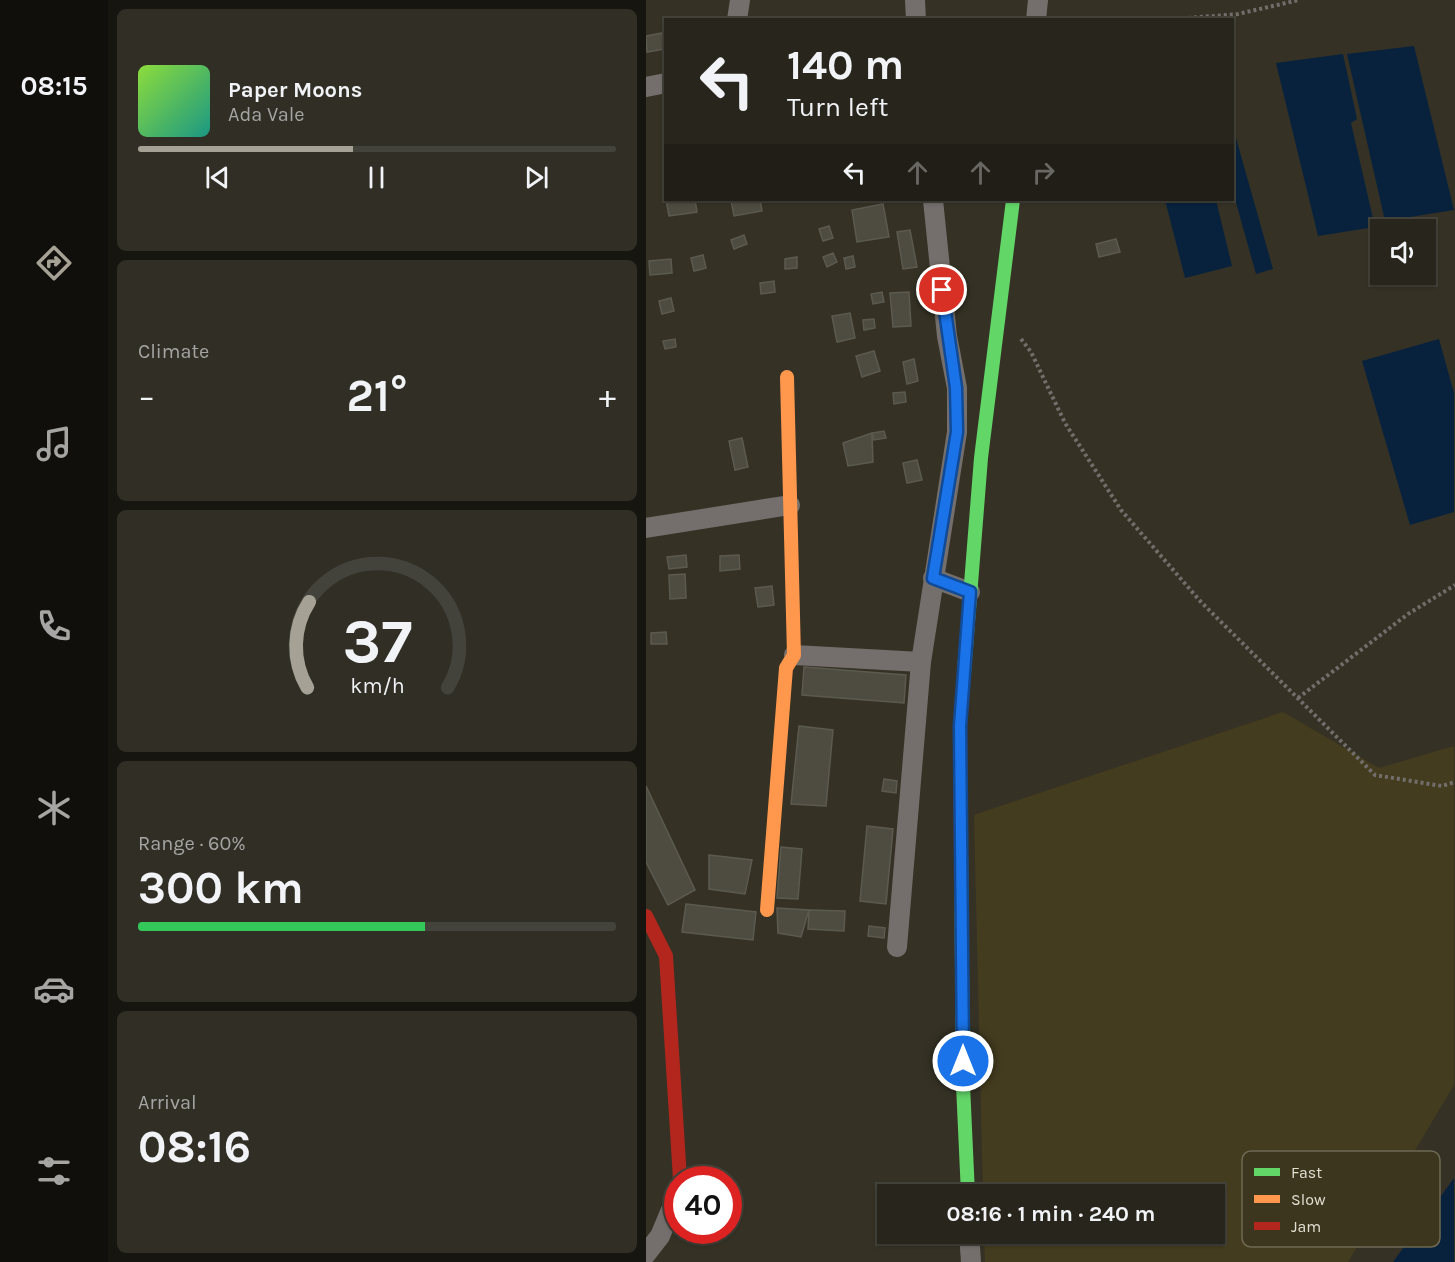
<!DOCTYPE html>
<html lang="en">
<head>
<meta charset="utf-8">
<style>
  body { margin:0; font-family:Karla,sans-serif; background:#302e25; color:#f1f3f6; height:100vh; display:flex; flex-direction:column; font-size:22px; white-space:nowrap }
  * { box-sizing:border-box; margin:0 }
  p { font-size:20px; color:#a5a5a3 }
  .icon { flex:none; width:33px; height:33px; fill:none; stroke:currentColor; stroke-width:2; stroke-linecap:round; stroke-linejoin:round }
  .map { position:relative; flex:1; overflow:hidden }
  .panel { display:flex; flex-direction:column; gap:9px; padding:9px; background:#16150f; width:538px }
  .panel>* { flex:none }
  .top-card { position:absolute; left:18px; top:18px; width:570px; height:183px; border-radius:0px; box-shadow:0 2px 4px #0004,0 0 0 2px #44433b; background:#28261c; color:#f1f3f6; overflow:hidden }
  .buttons { position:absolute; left:724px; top:219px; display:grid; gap:12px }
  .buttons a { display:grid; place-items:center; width:66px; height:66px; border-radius:0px; background:#28261c; box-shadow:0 2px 4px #0004,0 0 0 2px #44433b; font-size:30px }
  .speed { position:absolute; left:18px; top:1166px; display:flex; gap:12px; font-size:30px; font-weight:700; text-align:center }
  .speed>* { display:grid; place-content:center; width:78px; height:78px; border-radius:50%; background:#28261c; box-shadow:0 2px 4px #0004,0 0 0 2px #44433b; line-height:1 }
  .speed .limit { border:9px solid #d22; background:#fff; color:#111 }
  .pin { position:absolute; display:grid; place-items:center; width:51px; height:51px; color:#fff; margin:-26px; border:3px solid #fff; border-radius:50%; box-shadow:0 2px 6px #0007 }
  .me { position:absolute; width:66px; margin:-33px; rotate:0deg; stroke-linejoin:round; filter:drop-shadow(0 0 4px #0008) }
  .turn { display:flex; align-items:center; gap:21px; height:126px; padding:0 24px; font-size:27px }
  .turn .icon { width:78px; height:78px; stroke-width:2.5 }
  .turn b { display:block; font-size:42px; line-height:51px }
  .lanes { display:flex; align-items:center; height:57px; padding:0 24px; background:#0003; justify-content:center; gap:30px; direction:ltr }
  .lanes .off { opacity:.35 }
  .big { font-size:45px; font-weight:700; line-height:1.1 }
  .panel .tile { flex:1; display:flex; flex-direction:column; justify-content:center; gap:9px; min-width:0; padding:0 21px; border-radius:9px; background:#302e25 }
  .panel .dial { align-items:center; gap:0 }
  .dial svg { height:156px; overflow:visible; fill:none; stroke:#44433b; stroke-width:7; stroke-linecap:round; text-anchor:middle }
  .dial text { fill:#f1f3f6; stroke:none }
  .song { display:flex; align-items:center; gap:18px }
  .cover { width:72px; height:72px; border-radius:9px; background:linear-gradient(135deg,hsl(90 70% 55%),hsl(170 70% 35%)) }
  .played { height:6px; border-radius:3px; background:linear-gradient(90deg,#a5a295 45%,#44433b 45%) }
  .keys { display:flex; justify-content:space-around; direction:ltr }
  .heat { display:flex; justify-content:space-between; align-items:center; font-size:33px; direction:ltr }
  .charge { height:9px; border-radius:4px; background:linear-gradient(90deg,#34c759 60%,#44433b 0) }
  .trip { position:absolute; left:231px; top:1184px; width:348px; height:60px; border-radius:0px; background:#28261c; box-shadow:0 2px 4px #0004,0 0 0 2px #44433b; font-weight:700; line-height:60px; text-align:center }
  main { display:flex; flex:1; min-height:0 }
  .tabs { display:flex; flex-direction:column; width:108px; justify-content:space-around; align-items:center; background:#100f0b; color:#a5a5a3 }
  .tabs .icon { width:42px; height:42px }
  .tabs .active { color:#a5a295 }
  .tabs b { font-size:27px; color:#f1f3f6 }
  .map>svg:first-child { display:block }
  .sand { fill:#443c1f }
  .water { fill:#08223d }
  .building { fill:#4e4c41; stroke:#5c5a4f; stroke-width:1.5 }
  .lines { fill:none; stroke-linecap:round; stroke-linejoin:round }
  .path { stroke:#726e6b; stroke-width:4; stroke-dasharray:3 3; stroke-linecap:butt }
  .street { stroke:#746f6c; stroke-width:20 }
  .fast { stroke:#63d668; stroke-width:14 }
  .slow { stroke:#ff974d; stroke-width:14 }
  .jam { stroke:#b3261e; stroke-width:14 }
  .route-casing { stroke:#114b97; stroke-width:15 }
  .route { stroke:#1a73e8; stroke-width:10 }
  .key { fill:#3c361e; stroke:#6e6954; stroke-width:1.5 }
  .key-label { font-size:16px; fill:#e2dfd1 }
</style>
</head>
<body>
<main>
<nav class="tabs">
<b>08:15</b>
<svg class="icon active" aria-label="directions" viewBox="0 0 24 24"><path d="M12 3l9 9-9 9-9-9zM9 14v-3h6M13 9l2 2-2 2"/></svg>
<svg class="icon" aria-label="music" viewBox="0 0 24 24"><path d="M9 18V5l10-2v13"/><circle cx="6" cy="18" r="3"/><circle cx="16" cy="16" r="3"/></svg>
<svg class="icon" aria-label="phone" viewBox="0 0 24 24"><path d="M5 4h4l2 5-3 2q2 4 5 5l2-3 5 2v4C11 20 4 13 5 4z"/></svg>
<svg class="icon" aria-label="climate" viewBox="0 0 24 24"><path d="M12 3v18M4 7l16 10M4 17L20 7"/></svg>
<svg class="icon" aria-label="car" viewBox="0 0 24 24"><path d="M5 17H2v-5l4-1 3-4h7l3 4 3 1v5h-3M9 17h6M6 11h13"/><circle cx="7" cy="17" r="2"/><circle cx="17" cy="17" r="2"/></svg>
<svg class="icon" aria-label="filters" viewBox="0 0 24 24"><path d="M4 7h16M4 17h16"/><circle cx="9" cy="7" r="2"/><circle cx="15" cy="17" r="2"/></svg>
</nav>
<section class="panel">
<div class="tile">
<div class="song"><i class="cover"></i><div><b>Paper Moons</b><p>Ada Vale</p></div></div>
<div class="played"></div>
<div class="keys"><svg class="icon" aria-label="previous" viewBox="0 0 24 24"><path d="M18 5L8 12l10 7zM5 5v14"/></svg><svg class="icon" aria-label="pause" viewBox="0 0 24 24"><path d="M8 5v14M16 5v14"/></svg><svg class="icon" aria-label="next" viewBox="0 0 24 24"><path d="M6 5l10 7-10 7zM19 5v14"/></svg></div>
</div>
<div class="tile"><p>Climate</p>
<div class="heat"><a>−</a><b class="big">21°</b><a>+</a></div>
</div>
<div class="tile dial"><svg viewBox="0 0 100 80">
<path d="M14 69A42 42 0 1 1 86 69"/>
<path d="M14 69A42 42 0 0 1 15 25" stroke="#a5a295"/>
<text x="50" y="56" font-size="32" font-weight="700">37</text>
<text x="50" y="72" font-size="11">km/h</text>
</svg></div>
<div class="tile"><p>Range · 60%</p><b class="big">300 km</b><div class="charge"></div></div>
<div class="tile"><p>Arrival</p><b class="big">08:16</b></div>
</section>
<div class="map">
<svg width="809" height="1262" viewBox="0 0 809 1262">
  <rect width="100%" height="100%" fill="#353225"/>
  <path class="sand" d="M637 712 733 768 808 746V1085L702 1262H339L338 1233H568V1194H337L328 815Z"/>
  <g class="water">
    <path d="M768 46 808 210 739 221 701 54Z"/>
    <path d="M697 54 711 119 705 123 729 227 672 236 630 63Z"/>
    <path d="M586 124 627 269 610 274 587 192Z"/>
    <path d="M519 200H570L586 266 539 278Z"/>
    <path d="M793 339 808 393V512L764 525 716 361Z"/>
    <path d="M808 1178V1262H747Z"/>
  </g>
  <g class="building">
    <path d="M16 33 19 49 1 52 0 36Z"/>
    <path d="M20 200H49L51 212 23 216Z"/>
    <path d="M85 200H114L116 211 88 216Z"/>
    <path d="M237 204 243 237 211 242 206 210Z"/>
    <path d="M183 226 187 238 177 241 173 229Z"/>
    <path d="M264 230 271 267 257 269 251 232Z"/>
    <path d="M98 235 101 244 88 249 85 240Z"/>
    <path d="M470 239 474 252 453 257 450 244Z"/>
    <path d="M187 253 191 262 181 267 177 257Z"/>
    <path d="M57 255 60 268 48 271 45 258Z"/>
    <path d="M207 256 209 267 200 269 198 258Z"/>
    <path d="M151 257V268L139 269V259Z"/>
    <path d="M25 259 26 273 4 275 3 261Z"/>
    <path d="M128 281 129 292 115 294 114 283Z"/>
    <path d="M236 292 238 302 227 304 225 294Z"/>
    <path d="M263 292 265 326 247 327 244 293Z"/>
    <path d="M25 298 28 311 16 314 13 301Z"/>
    <path d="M204 313 209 338 191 342 186 316Z"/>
    <path d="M228 319 229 328 218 330 217 320Z"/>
    <path d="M29 339 30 347 19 349 17 341Z"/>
    <path d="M228 351 234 371 216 377 210 356Z"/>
    <path d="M268 359 272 381 261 384 257 362Z"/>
    <path d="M259 392 260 402 248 404 247 393Z"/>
    <path d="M238 431 240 438 228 440 226 433Z"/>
    <path d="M226 433 227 462 202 466 197 443Z"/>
    <path d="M96 438 102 467 89 470 83 441Z"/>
    <path d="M271 460 276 480 261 483 257 463Z"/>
    <path d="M40 555 41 567 23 569 21 557Z"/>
    <path d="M93 555 94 569 74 571V556Z"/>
    <path d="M39 574 40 598 24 599 23 575Z"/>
    <path d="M126 586 128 605 112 607 109 588Z"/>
    <path d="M20 632 21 644H5V633Z"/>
    <path d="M158 667 260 675 258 703 156 695Z"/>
    <path d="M153 726 187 730 180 806 145 804Z"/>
    <path d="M238 779 251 781 250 793 236 791Z"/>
    <path d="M0 786 49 890 22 905 0 862Z"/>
    <path d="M221 826 247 829 240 904 214 901Z"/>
    <path d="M135 847 156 849 152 899 131 898Z"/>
    <path d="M63 855 106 860 99 894 63 889Z"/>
    <path d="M40 904 110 912 107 940 36 932Z"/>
    <path d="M131 908 163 910 155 937 132 933Z"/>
    <path d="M163 910 199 911 198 931 162 929Z"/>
    <path d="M223 926 239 928 238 938 222 936Z"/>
  </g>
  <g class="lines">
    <g class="path">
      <path d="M518 20 592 14 653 0"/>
      <path d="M375 339 385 352 419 423 475 510 555 602 729 775 796 786 809 782"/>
      <path d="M652 698 762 614 809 585"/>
    </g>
    <g class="street">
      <path d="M269 0 270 20"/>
      <path d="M91 20 94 0"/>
      <path d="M390 20 392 0"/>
      <path d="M0 87 20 83"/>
      <path d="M0 528 144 505"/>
      <path d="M287 578 324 592"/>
      <path d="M148 655 275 662"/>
      <path d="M251 947 275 662 311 432V388L301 336 287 200"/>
      <path d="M323 1233 325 1262"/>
      <path d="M0 1254 14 1236 32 1193"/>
    </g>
    <g class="fast">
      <path d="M318 672 335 458 367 200"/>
      <path d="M315 853 317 1085 322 1194"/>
    </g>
    <path class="slow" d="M121 910 140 668 148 655 141 377"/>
    <g class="jam">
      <path d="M315 853 314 726 318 672"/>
      <path d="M0 916 20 956 34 1179"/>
    </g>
  </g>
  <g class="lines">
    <defs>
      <path id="route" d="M296 290 310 388 311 432 287 578 324 592 314 726 317 1061"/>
    </defs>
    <use href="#route" class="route-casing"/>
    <use href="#route" class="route"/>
  </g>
  <rect x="596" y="1151" width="198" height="96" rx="9" class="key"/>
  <rect x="608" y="1168" width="26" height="8" fill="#63d668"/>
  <rect x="608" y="1195" width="26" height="8" fill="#ff974d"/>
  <rect x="608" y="1222" width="26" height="8" fill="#b3261e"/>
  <g class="key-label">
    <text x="645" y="1178">Fast</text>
    <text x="645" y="1205">Slow</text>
    <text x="645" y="1232">Jam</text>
  </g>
</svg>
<div class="buttons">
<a><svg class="icon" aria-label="sound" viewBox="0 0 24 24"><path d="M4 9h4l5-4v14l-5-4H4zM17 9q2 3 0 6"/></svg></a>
</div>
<div class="speed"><div class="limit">40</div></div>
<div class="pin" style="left:296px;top:290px;background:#d93025"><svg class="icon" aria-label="arrive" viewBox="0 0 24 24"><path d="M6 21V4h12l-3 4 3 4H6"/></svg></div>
<svg class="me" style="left:317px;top:1061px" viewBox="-20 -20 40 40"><circle r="17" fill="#1a73e8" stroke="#fff" stroke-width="3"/><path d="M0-11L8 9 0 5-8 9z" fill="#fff"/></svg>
<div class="trip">08:16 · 1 min · 240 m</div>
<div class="top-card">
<div class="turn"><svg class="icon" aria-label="left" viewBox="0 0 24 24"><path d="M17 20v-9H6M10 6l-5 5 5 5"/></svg><div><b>140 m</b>Turn left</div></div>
<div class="lanes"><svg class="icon" aria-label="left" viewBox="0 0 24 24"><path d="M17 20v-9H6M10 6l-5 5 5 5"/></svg><svg class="icon off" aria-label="ahead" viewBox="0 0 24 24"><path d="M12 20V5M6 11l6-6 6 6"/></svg><svg class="icon off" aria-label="ahead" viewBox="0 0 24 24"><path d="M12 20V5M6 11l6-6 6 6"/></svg><svg class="icon off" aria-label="right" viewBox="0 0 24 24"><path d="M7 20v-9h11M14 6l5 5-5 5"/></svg></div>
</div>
</div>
</main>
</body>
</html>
